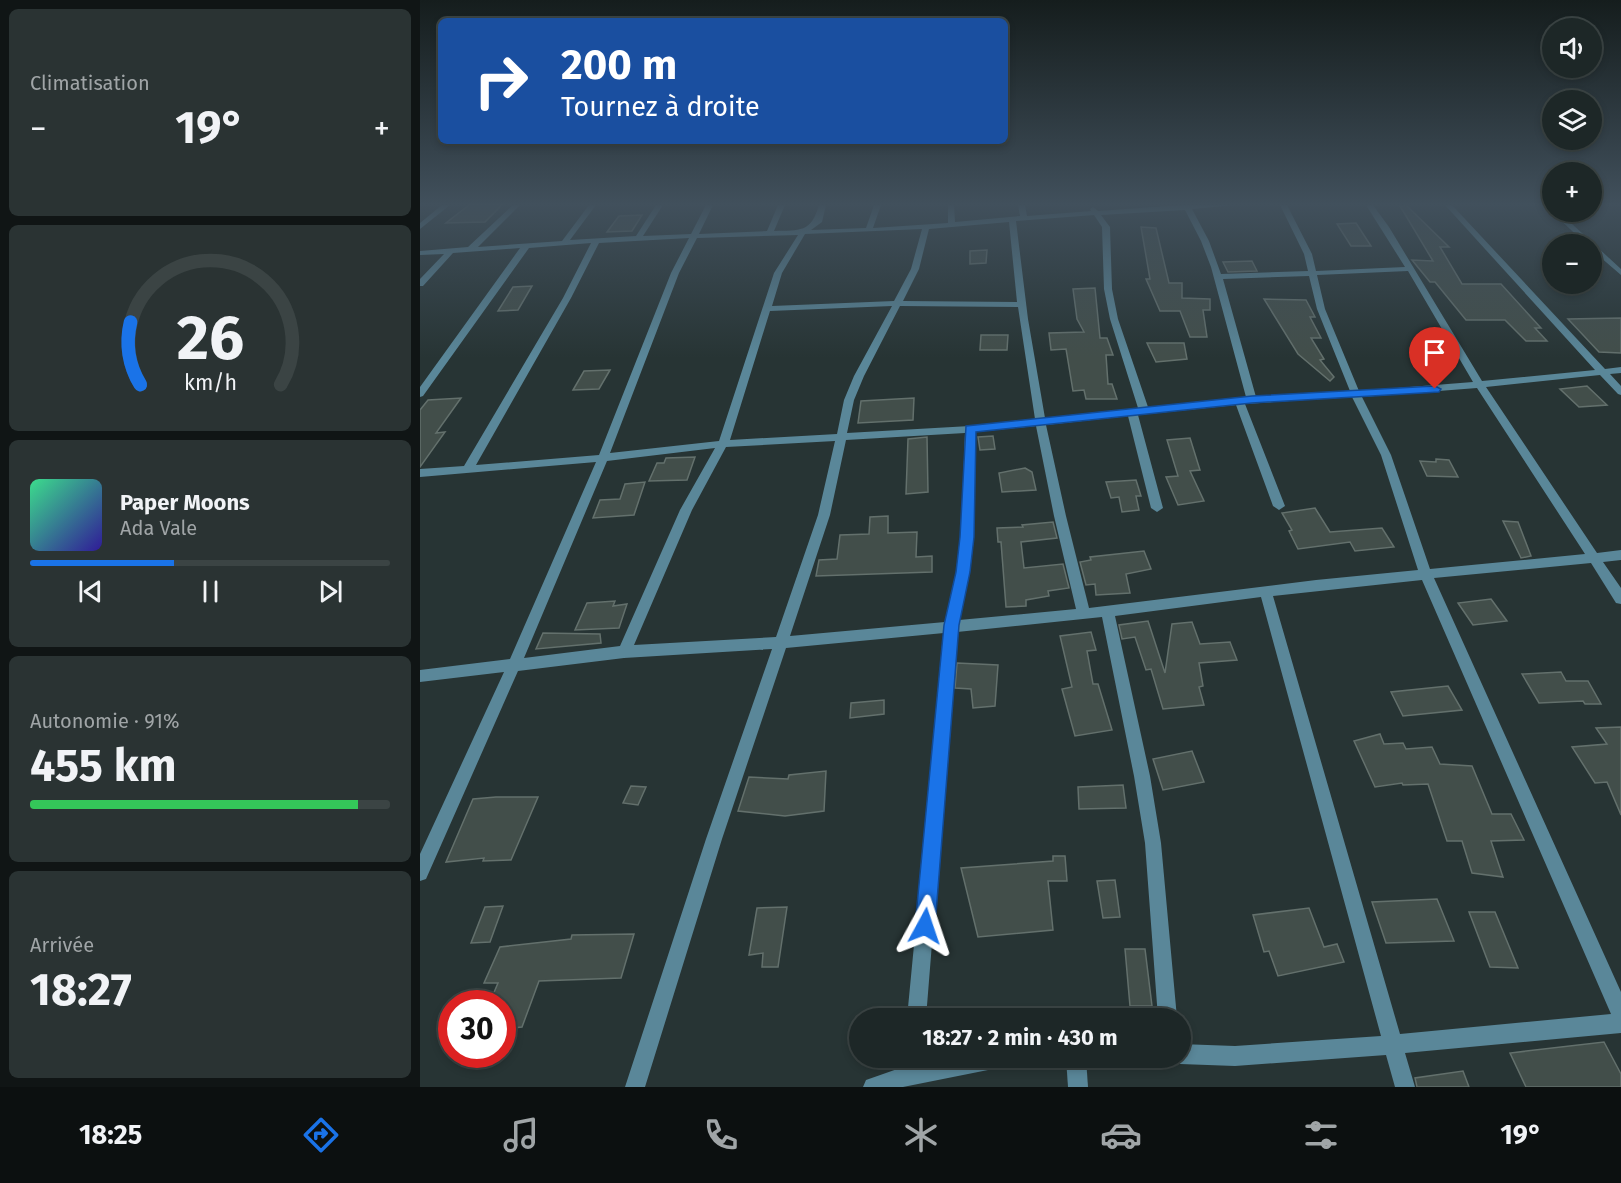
<!DOCTYPE html>
<html lang="fr">
<head>
<meta charset="utf-8">
<style>
  body { margin:0; font-family:"Fira Sans",sans-serif; background:#2a3333; color:#f1f3f6; height:100vh; display:flex; flex-direction:column; font-size:22px; white-space:nowrap }
  * { box-sizing:border-box; margin:0 }
  p { font-size:20px; color:#a0a5a7 }
  .icon { flex:none; width:33px; height:33px; fill:none; stroke:currentColor; stroke-width:2; stroke-linecap:round; stroke-linejoin:round }
  .map { position:relative; flex:1; overflow:hidden }
  .panel { display:flex; flex-direction:column; gap:9px; padding:9px; background:#101515; width:420px }
  .panel>* { flex:none }
  .hud { position:absolute; left:18px; top:18px; width:570px; height:126px; border-radius:9px; box-shadow:0 3px 9px #0003,0 0 0 2px #3b4444; background:#1a4fa0; color:#fff; overflow:hidden }
  .tools { position:absolute; left:1122px; top:18px; display:grid; gap:12px }
  .tools a { display:grid; place-items:center; width:60px; height:60px; border-radius:50%; background:#1d2727; box-shadow:0 3px 9px #0003,0 0 0 2px #3b4444; font-size:30px }
  .speed { position:absolute; left:18px; top:990px; display:flex; gap:12px; font-size:30px; font-weight:700; text-align:center }
  .speed>* { display:grid; place-content:center; width:78px; height:78px; border-radius:50%; background:#1d2727; box-shadow:0 3px 9px #0003,0 0 0 2px #3b4444; line-height:1 }
  .speed .limit { border:9px solid #d22; background:#fff; color:#111 }
  .pin { position:absolute; display:grid; place-items:center; width:51px; height:51px; color:#fff; margin:-62px -26px; border-radius:50% 50% 50% 0; rotate:-45deg; box-shadow:0 0 6px #0007 }
  .pin .icon { rotate:45deg }
  .me { position:absolute; width:66px; margin:-33px; rotate:5deg; stroke-linejoin:round; filter:drop-shadow(0 0 4px #0008) }
  .turn { display:flex; align-items:center; gap:21px; height:126px; padding:0 24px; font-size:27px }
  .turn .icon { width:78px; height:78px; stroke-width:2.5 }
  .turn b { display:block; font-size:42px; line-height:51px }
  .big { font-size:45px; font-weight:700; line-height:1.1 }
  .panel .widget { flex:1; display:flex; flex-direction:column; justify-content:center; gap:9px; min-width:0; padding:0 21px; border-radius:9px; background:#2a3333 }
  .panel .dial { align-items:center; gap:0 }
  .dial svg { height:156px; overflow:visible; fill:none; stroke:#3b4444; stroke-width:7; stroke-linecap:round; text-anchor:middle }
  .dial text { fill:#f1f3f6; stroke:none }
  .song { display:flex; align-items:center; gap:18px }
  .cover { width:72px; height:72px; border-radius:9px; background:linear-gradient(135deg,hsl(150 70% 55%),hsl(250 70% 35%)) }
  .played { height:6px; border-radius:3px; background:linear-gradient(90deg,#1a73e8 40%,#3b4444 40%) }
  .keys { display:flex; justify-content:space-around; direction:ltr }
  .heat { display:flex; justify-content:space-between; align-items:center; font-size:33px; direction:ltr }
  .charge { height:9px; border-radius:4px; background:linear-gradient(90deg,#34c759 91%,#3b4444 0) }
  .trip { position:absolute; left:429px; top:1008px; width:342px; height:60px; border-radius:30px; background:#1d2727; box-shadow:0 3px 9px #0003,0 0 0 2px #3b4444; font-weight:700; line-height:60px; text-align:center }
  .dock { display:flex; height:96px; justify-content:space-around; align-items:center; background:#0c1010; color:#a0a5a7 }
  .dock .icon { width:42px; height:42px }
  .dock .selected { color:#1a73e8 }
  .dock b { font-size:27px; color:#f1f3f6 }
  main { display:flex; flex:1; min-height:0 }
  .map>svg:first-child { display:block }
  .building { fill:#424e4a; stroke:#63706c; stroke-width:1.5 }
  .lines { fill:none; stroke-linecap:round; stroke-linejoin:round }
  .street { fill:#5a8799; fill-rule:evenodd }
  .route { fill:#1a73e8; stroke:#114b97; stroke-width:1.5 }
</style>
</head>
<body>
<main>
<section class="panel">
<div class="widget"><p>Climatisation</p>
<div class="heat"><a>−</a><b class="big">19°</b><a>+</a></div>
</div>
<div class="widget dial"><svg viewBox="0 0 100 80">
<path d="M14 69A42 42 0 1 1 86 69"/>
<path d="M14 69A42 42 0 0 1 9 37" stroke="#1a73e8"/>
<text x="50" y="56" font-size="32" font-weight="700">26</text>
<text x="50" y="72" font-size="11">km/h</text>
</svg></div>
<div class="widget">
<div class="song"><i class="cover"></i><div><b>Paper Moons</b><p>Ada Vale</p></div></div>
<div class="played"></div>
<div class="keys"><svg class="icon" aria-label="previous" viewBox="0 0 24 24"><path d="M18 5L8 12l10 7zM5 5v14"/></svg><svg class="icon" aria-label="pause" viewBox="0 0 24 24"><path d="M8 5v14M16 5v14"/></svg><svg class="icon" aria-label="next" viewBox="0 0 24 24"><path d="M6 5l10 7-10 7zM19 5v14"/></svg></div>
</div>
<div class="widget"><p>Autonomie · 91%</p><b class="big">455 km</b><div class="charge"></div></div>
<div class="widget"><p>Arrivée</p><b class="big">18:27</b></div>
</section>
<div class="map">
<svg width="1201" height="1087" viewBox="0 0 1201 1087">
  <rect width="100%" height="100%" fill="#273434"/>
  <g class="building">
    <path d="M49 205H82L65 222 26 223Z"/>
    <path d="M986 205 1029 247H1020L1042 284H1081L1121 328H1115L1127 341H1106L1085 320H1046L1015 282H1010L992 260 1013 261 980 206Z"/>
    <path d="M222 215 212 231 187 232 199 216Z"/>
    <path d="M936 223 951 246H931L917 224Z"/>
    <path d="M721 227 736 228 749 283H762V298L790 299V310H783L787 337H770L760 311H740L726 279H730Z"/>
    <path d="M567 250 566 263 550 264V251Z"/>
    <path d="M832 261 837 271 808 272 803 262Z"/>
    <path d="M112 286 98 310 78 311 93 287Z"/>
    <path d="M675 288 680 338H687L693 355H686L688 384H692L697 399H666L664 390 653 391 646 349 631 350 629 333 664 332 657 319 653 289Z"/>
    <path d="M844 299 886 300 895 317H890L901 338H891L904 359 900 360 914 377 910 381 878 354Z"/>
    <path d="M1201 318V353L1179 352 1148 319Z"/>
    <path d="M561 335H588L587 350H560Z"/>
    <path d="M727 343H764L767 359 736 362Z"/>
    <path d="M190 370 179 389 153 390 164 371Z"/>
    <path d="M1167 386 1187 405 1159 407 1140 389Z"/>
    <path d="M41 398 16 433 25 432 0 467V410L8 400Z"/>
    <path d="M494 398 493 420 438 423 441 401Z"/>
    <path d="M573 436 575 449 560 450 558 437Z"/>
    <path d="M507 437 508 492 486 494 488 439Z"/>
    <path d="M770 438 780 470 770 471 784 501 758 505 746 477 758 476 747 440Z"/>
    <path d="M275 457 267 480 229 481 237 463H244L246 458Z"/>
    <path d="M1016 459 1029 460 1038 477 1007 476 1000 461 1016 462Z"/>
    <path d="M605 468 612 472 616 490 582 492 579 473Z"/>
    <path d="M716 480 721 496H716L719 510 702 512 699 497 691 498 686 482Z"/>
    <path d="M225 482 214 515 173 518 180 500 200 499 205 484Z"/>
    <path d="M895 508 910 532 962 528 974 547 935 551 930 542 878 549 869 531 872 530 862 513Z"/>
    <path d="M468 516V533L497 532 496 557 512 556V572L396 576 399 560 417 559 420 535 449 534 450 517Z"/>
    <path d="M1083 521 1098 522 1111 556 1101 558Z"/>
    <path d="M633 522 637 538 601 542 604 568 643 564 649 588 628 591 629 596 606 600V606L586 607 581 542H578L577 528 603 527 602 525Z"/>
    <path d="M724 551 731 569 706 574 710 593 676 595 675 584 666 585 660 562 671 560 670 557Z"/>
    <path d="M1071 599 1087 621 1053 625 1038 603Z"/>
    <path d="M195 601 193 606 207 604 199 628 155 630 167 603Z"/>
    <path d="M728 621 745 673 752 624 772 622 780 644 810 642 817 660 779 663 783 686 779 687 784 705 743 709 731 669 726 670 715 637 702 639 699 625Z"/>
    <path d="M671 632 676 650 667 651 673 684H678L692 730 655 736 642 689 652 687 640 636Z"/>
    <path d="M123 633 180 634 181 643 116 649Z"/>
    <path d="M537 663 578 665 575 706 553 708 551 689 535 688Z"/>
    <path d="M1141 672 1146 681H1168L1181 704H1165L1163 701 1119 703 1102 674Z"/>
    <path d="M1028 686 1042 710 983 716 971 692Z"/>
    <path d="M464 700V714L430 718 431 703Z"/>
    <path d="M1201 727V815L1187 782 1175 783 1152 747 1187 744 1176 728Z"/>
    <path d="M960 734 964 744 983 743 986 749 1012 747 1020 764 1052 766 1072 814H1091L1104 840 1071 841 1083 877 1052 873 1042 841H1027L1008 784 983 785 982 783 955 787 934 741Z"/>
    <path d="M772 751 784 782 743 790 733 759Z"/>
    <path d="M406 771 404 811 365 816 318 811 329 777 368 779 369 775Z"/>
    <path d="M703 785 706 808 659 809 658 787Z"/>
    <path d="M211 786 226 787 218 805 203 803Z"/>
    <path d="M76 797H118L91 860 63 861 64 858 26 862 53 799Z"/>
    <path d="M633 856H645L647 881H628L633 930 558 937 541 868 633 861Z"/>
    <path d="M695 880 700 917 683 918 677 881Z"/>
    <path d="M1017 899 1034 941 966 943 952 902Z"/>
    <path d="M83 906 70 942 51 943 65 907Z"/>
    <path d="M367 907 358 967H342L343 953 329 955 337 908Z"/>
    <path d="M889 908 904 947 917 944 924 962 858 976 849 951 844 952 833 915Z"/>
    <path d="M1049 912H1075L1098 968 1070 967Z"/>
    <path d="M214 934 201 978 119 981 102 1027 82 1029V1004H69L78 983H64L80 947 151 939 152 935Z"/>
    <path d="M705 949H725L732 1006H710Z"/>
    <path d="M1184 1042 1201 1074V1087H1106L1090 1053Z"/>
    <path d="M1043 1071 1049 1087H997L995 1078Z"/>
  </g>
  <g class="lines">
    <g class="street">
      <path d="M22 205H30L0 229V223Z"/>
      <path d="M93 205H100L58 247 142 241 169 205H176L150 240 216 236 236 205H243L223 236 271 234 286 205H293L279 234 347 231 358 205H365L354 231C380 230 391 233 399 205H406L402 222 391 230 446 228 454 205H461L453 228 528 223V205H534L535 222 600 216 598 205H605L607 216 671 211 670 209 673 207 678 211 762 205H815L772 209 789 241 801 274 888 271 884 254 860 205H867L892 254 896 271 985 267 946 205H953L969 227 1062 381 1175 370 1025 205H1032L1185 369 1201 367V373L1190 374 1201 386V395L1198 394 1180 375 1066 387 1177 553 1201 550V560L1183 562 1201 588V604L1196 603 1171 563 1014 578 1201 992V1033L985 1053 995 1087H975L966 1055 815 1066 760 1064 753 1061 752 1058H760V1044L815 1046 961 1036 841 597 695 616 730 776 741 843 757 1018H738L725 843 714 776 682 617 537 632 506 1018H487L524 633 366 648 302 839 225 1087H205L286 839 352 649 204 658 98 671 6 879 0 881V854L84 672 0 682V670L90 659 176 462 0 477V469L44 466 143 298 171 243 109 248 3 396 0 397V387L100 248 33 253 3 286H0V279L24 254 0 255V251L48 247ZM765 210 781 241 791 267 826 397 728 407 698 319 692 289 690 227 681 215ZM674 215 682 227 684 289 690 319 718 408 625 418 608 319 596 221ZM589 222 597 302 483 301 499 269 509 229ZM502 229 491 269 474 301 352 306 362 273 385 234ZM378 235 354 273 299 441 190 453 259 273 277 238ZM269 238 251 273 179 455 56 465 151 298 179 243ZM988 271 1053 382 939 391 905 309 897 275ZM889 276 897 309 930 391 836 397 803 279ZM472 306 434 376 424 400 417 434 310 440 350 311ZM480 306 598 307 615 419 550 426 427 433 434 400 444 376ZM1057 388 1165 554 1010 569 971 455 942 397ZM932 397 961 455 998 570 896 580 669 608 646 516 626 425 708 416 731 508 737 512 743 508 718 415 816 405 853 506 859 510 865 506 825 404ZM616 426 634 516 656 609 539 620 549 572 553 537 555 432ZM545 433 541 537 537 572 525 622 370 636 410 515 426 440ZM415 441 398 515 356 637 214 645 272 510 306 447ZM295 448 260 510 200 646 104 658 187 461ZM1002 580 1191 1014 980 1034 853 596Z"/>
      <path d="M1132 211 1139 212 1201 269V275L1172 250V244H1166L1133 213Z"/>
      <path d="M483 1058H503V1062L527 1058H588L585 1065 578 1068 483 1087H443L446 1080 483 1067Z"/>
      <path d="M646 1058H666L668 1087H648Z"/>
    </g>
  </g>
  <linearGradient id="sky" x2="0" y2="1"><stop stop-color="#151d1d"/><stop offset="0.57" stop-color="#41505c"/><stop offset="1" stop-color="#41505c" stop-opacity="0"/></linearGradient>
  <rect width="1201" height="358" fill="url(#sky)"/>
  <path class="route" d="M1015 386 1021 389 1019 392 832 403 556 432 554 537 550 572 539 625 515 926 512 933 505 936 498 933 495 926 524 625 536 572 540 537 546 426 832 396Z"/>
</svg>
<div class="tools">
<a><svg class="icon" aria-label="sound" viewBox="0 0 24 24"><path d="M4 9h4l5-4v14l-5-4H4zM17 9q2 3 0 6"/></svg></a>
<a><svg class="icon" aria-label="layers" viewBox="0 0 24 24"><path d="M12 4l9 5-9 5-9-5zM3 14l9 5 9-5"/></svg></a>
<a>+</a>
<a>−</a>
</div>
<div class="speed"><div class="limit">30</div></div>
<div class="pin" style="left:1015px;top:389px;background:#d93025"><svg class="icon" aria-label="arrive" viewBox="0 0 24 24"><path d="M6 21V4h12l-3 4 3 4H6"/></svg></div>
<svg class="me" style="left:505px;top:926px" viewBox="-20 -20 40 40"><path d="M0-17L14 15 0 8-14 15z" fill="#1a73e8" stroke="#fff" stroke-width="4"/></svg>
<div class="trip">18:27 · 2 min · 430 m</div>
<div class="hud">
<div class="turn"><svg class="icon" aria-label="right" viewBox="0 0 24 24"><path d="M7 20v-9h11M14 6l5 5-5 5"/></svg><div><b>200 m</b>Tournez à droite</div></div>
</div>
</div>
</main>
<nav class="dock">
<b>18:25</b>
<svg class="icon selected" aria-label="directions" viewBox="0 0 24 24"><path d="M12 3l9 9-9 9-9-9zM9 14v-3h6M13 9l2 2-2 2"/></svg>
<svg class="icon" aria-label="music" viewBox="0 0 24 24"><path d="M9 18V5l10-2v13"/><circle cx="6" cy="18" r="3"/><circle cx="16" cy="16" r="3"/></svg>
<svg class="icon" aria-label="phone" viewBox="0 0 24 24"><path d="M5 4h4l2 5-3 2q2 4 5 5l2-3 5 2v4C11 20 4 13 5 4z"/></svg>
<svg class="icon" aria-label="climate" viewBox="0 0 24 24"><path d="M12 3v18M4 7l16 10M4 17L20 7"/></svg>
<svg class="icon" aria-label="car" viewBox="0 0 24 24"><path d="M5 17H2v-5l4-1 3-4h7l3 4 3 1v5h-3M9 17h6M6 11h13"/><circle cx="7" cy="17" r="2"/><circle cx="17" cy="17" r="2"/></svg>
<svg class="icon" aria-label="filters" viewBox="0 0 24 24"><path d="M4 7h16M4 17h16"/><circle cx="9" cy="7" r="2"/><circle cx="15" cy="17" r="2"/></svg>
<b>19°</b>
</nav>
</body>
</html>
